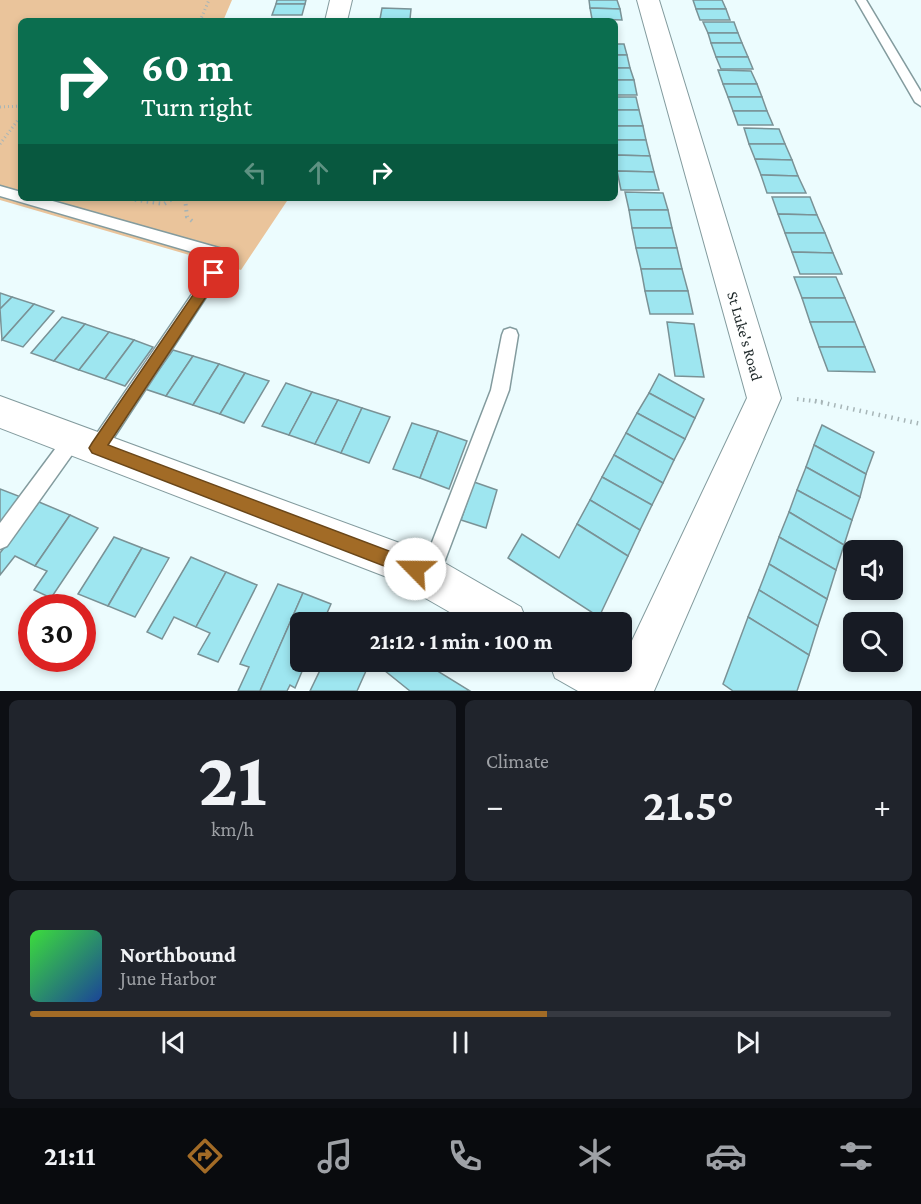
<!DOCTYPE html>
<html lang="en">
<head>
<meta charset="utf-8">
<style>
  body { margin:0; font-family:"Crimson Pro",serif; background:#20242c; color:#f1f3f6; height:100vh; display:flex; flex-direction:column; font-size:22px; white-space:nowrap }
  * { box-sizing:border-box; margin:0 }
  p { font-size:20px; color:#9ea1a6 }
  .icon { flex:none; width:33px; height:33px; fill:none; stroke:currentColor; stroke-width:2; stroke-linecap:round; stroke-linejoin:round }
  .map { position:relative; height:691px; overflow:hidden }
  .details { display:flex; flex-direction:column; gap:9px; padding:9px; background:#0d0f14; flex:1 }
  .details>* { flex:none }
  .guide { position:absolute; left:18px; top:18px; width:600px; height:183px; border-radius:9px; box-shadow:0 3px 9px #0003; background:#0b6e4f; color:#fff; overflow:hidden }
  .fabs { position:absolute; left:843px; top:540px; display:grid; gap:12px }
  .fabs a { display:grid; place-items:center; width:60px; height:60px; border-radius:9px; background:#171b24; box-shadow:0 3px 9px #0003; font-size:30px }
  .speed { position:absolute; left:18px; top:594px; display:flex; gap:12px; font-size:30px; font-weight:700; text-align:center }
  .speed>* { display:grid; place-content:center; width:78px; height:78px; border-radius:50%; background:#171b24; box-shadow:0 3px 9px #0003; line-height:1 }
  .speed .limit { border:9px solid #d22; background:#fff; color:#111 }
  .pin { position:absolute; display:grid; place-items:center; width:51px; height:51px; color:#fff; margin:-26px; border-radius:12px; box-shadow:0 3px 9px #0006 }
  .me { position:absolute; width:66px; margin:-33px; rotate:293deg; stroke-linejoin:round; filter:drop-shadow(0 0 4px #0008) }
  .turn { display:flex; align-items:center; gap:21px; height:126px; padding:0 24px; font-size:27px }
  .turn .icon { width:78px; height:78px; stroke-width:2.5 }
  .turn b { display:block; font-size:42px; line-height:51px }
  .lanes { display:flex; align-items:center; height:57px; padding:0 24px; background:#0003; justify-content:center; gap:30px; direction:ltr }
  .lanes .off { opacity:.35 }
  .big { font-size:45px; font-weight:700; line-height:1.1 }
  .details .widget { flex:1; display:flex; flex-direction:column; justify-content:center; gap:9px; min-width:0; padding:0 21px; border-radius:9px; background:#20242c }
  .details .dial { align-items:center; gap:0 }
  .dial b { font-size:78px; line-height:1 }
  .song { display:flex; align-items:center; gap:18px }
  .cover { width:72px; height:72px; border-radius:9px; background:linear-gradient(135deg,hsl(120 70% 55%),hsl(220 70% 35%)) }
  .played { height:6px; border-radius:3px; background:linear-gradient(90deg,#a26b26 60%,#363941 60%) }
  .keys { display:flex; justify-content:space-around; direction:ltr }
  .heat { display:flex; justify-content:space-between; align-items:center; font-size:33px; direction:ltr }
  .details .tiles { flex:1; display:grid; gap:9px; grid-template-columns:1fr 1fr }
  .widget:last-child { grid-column:span 2 }
  .trip { position:absolute; left:290px; top:612px; width:342px; height:60px; border-radius:9px; background:#171b24; box-shadow:0 3px 9px #0003; font-weight:700; line-height:60px; text-align:center }
  .dock { display:flex; height:96px; justify-content:space-around; align-items:center; background:#090b0e; color:#9ea1a6 }
  .dock .icon { width:42px; height:42px }
  .dock .selected { color:#a26b26 }
  .dock b { font-size:27px; color:#f1f3f6 }
  .map>svg:first-child { display:block }
  .green { fill:#eac49b }
  .building { fill:#9ee6f0; stroke:#7a9296; stroke-width:1.5 }
  .lines { fill:none; stroke-linecap:round; stroke-linejoin:round }
  .service-casing { stroke:#839b9e; stroke-width:3 }
  .minor-casing { stroke:#839b9e; stroke-width:2 }
  .path-far2 { stroke:#a7b5b7; stroke-width:3; stroke-dasharray:1 3; stroke-linecap:butt }
  .path-far1 { stroke:#a7b5b7; stroke-width:4; stroke-dasharray:1.5 4.5; stroke-linecap:butt }
  .path { stroke:#a7b5b7; stroke-width:4.5; stroke-dasharray:1.5 5; stroke-linecap:butt }
  .service { fill:#fff; fill-rule:evenodd }
  .minor { fill:#fff; fill-rule:evenodd }
  .route { fill:#a26b26; stroke:#694619; stroke-width:1.5 }
  .labels { text-anchor:middle; dominant-baseline:central; stroke-width:6; stroke-linejoin:round; paint-order:stroke }
  .street-label { font-size:16px; fill:#1e2829; stroke:#fff }
</style>
</head>
<body>
<div class="map">
<svg width="921" height="691" viewBox="0 0 921 691">
  <rect width="100%" height="100%" fill="#ecfcfe"/>
  <path class="green" d="M0 0H232L223 21H21V198H289L241 270 0 200Z"/>
  <g class="building">
    <path d="M277 0H306L305 4H276Z"/>
    <path d="M589 0H617L620 9 590 8Z"/>
    <path d="M693 0H722L726 9H696Z"/>
    <path d="M276 4H305L302 15H272Z"/>
    <path d="M382 8 411 9 410 19H380Z"/>
    <path d="M590 8 620 9 622 20 592 19Z"/>
    <path d="M696 9H726L730 20H700Z"/>
    <path d="M703 22H734L738 33H708Z"/>
    <path d="M708 33H738L742 43H711Z"/>
    <path d="M711 43H742L748 57H716Z"/>
    <path d="M615 44H624L627 55H615Z"/>
    <path d="M615 55H627L630 68H615Z"/>
    <path d="M716 57H748L753 69H721Z"/>
    <path d="M615 68H630L634 80H615Z"/>
    <path d="M718 70 751 71 757 84H723Z"/>
    <path d="M615 80H634L637 95H615Z"/>
    <path d="M723 84H757L762 97H728Z"/>
    <path d="M615 97H636L639 110H615Z"/>
    <path d="M728 97H762L767 111H733Z"/>
    <path d="M615 110H639L643 126H615Z"/>
    <path d="M733 111H767L773 125H738Z"/>
    <path d="M615 126H643L646 140H615Z"/>
    <path d="M744 128 779 129 785 144H749Z"/>
    <path d="M615 140H646L650 156 615 155Z"/>
    <path d="M749 144H785L792 160 755 159Z"/>
    <path d="M615 155 650 156 654 172 617 171Z"/>
    <path d="M755 159 792 160 798 176 761 175Z"/>
    <path d="M617 171 654 172 659 190H621Z"/>
    <path d="M761 175 798 176 806 193H767Z"/>
    <path d="M625 192 663 193 668 210H629Z"/>
    <path d="M772 197H810L817 215 778 214Z"/>
    <path d="M629 210H668L672 228H632Z"/>
    <path d="M778 214 817 215 825 233H785Z"/>
    <path d="M632 228H672L677 248H636Z"/>
    <path d="M785 233H825L833 253 792 252Z"/>
    <path d="M636 248H677L682 269H641Z"/>
    <path d="M792 252 833 253 842 274H800Z"/>
    <path d="M641 269H682L688 291H645Z"/>
    <path d="M794 277H836L845 298H802Z"/>
    <path d="M645 291H688L693 314H650Z"/>
    <path d="M0 293 12 297 0 309Z"/>
    <path d="M12 297 34 304 2 340 0 309Z"/>
    <path d="M802 298H845L855 322H810Z"/>
    <path d="M34 304 54 311 23 347 2 340Z"/>
    <path d="M62 317 85 324 54 361 31 353Z"/>
    <path d="M667 322 694 324 704 377 675 376Z"/>
    <path d="M810 322H855L865 347H819Z"/>
    <path d="M85 324 109 332 79 370 54 361Z"/>
    <path d="M109 332 134 340 105 379 79 370Z"/>
    <path d="M134 340 153 347 125 386 105 379Z"/>
    <path d="M819 347H865L875 372 828 371Z"/>
    <path d="M173 350 193 356 166 396 145 389Z"/>
    <path d="M193 356 219 364 193 405 166 396Z"/>
    <path d="M219 364 245 373 220 414 193 405Z"/>
    <path d="M245 373 269 381 244 423 220 414Z"/>
    <path d="M659 374 704 399 695 418 649 393Z"/>
    <path d="M286 383 312 392 289 435 262 426Z"/>
    <path d="M312 392 338 400 315 444 289 435Z"/>
    <path d="M649 393 695 418 685 439 637 413Z"/>
    <path d="M338 400 362 408 341 453 315 444Z"/>
    <path d="M362 408 390 417 369 463 341 453Z"/>
    <path d="M637 413 685 439 674 460 626 433Z"/>
    <path d="M412 423 438 431 420 478 393 469Z"/>
    <path d="M822 425 874 452 866 474 814 445Z"/>
    <path d="M438 431 467 441 449 489 420 478Z"/>
    <path d="M626 433 674 460 663 483 614 455Z"/>
    <path d="M814 445 866 474 860 497 806 467Z"/>
    <path d="M614 455 663 483 652 505 602 477Z"/>
    <path d="M806 467 860 497 852 520 797 490Z"/>
    <path d="M602 477 652 505 640 530 590 500Z"/>
    <path d="M474 482 497 490 486 528 461 520Z"/>
    <path d="M0 489 21 497 0 524Z"/>
    <path d="M797 490 852 520 844 545 789 512Z"/>
    <path d="M590 500 640 530 628 556 577 524Z"/>
    <path d="M39 502 70 515 35 566 15 556 0 575V553Z"/>
    <path d="M789 512 844 545 836 570 779 537Z"/>
    <path d="M70 515 98 528 51 598 34 590 47 571 35 566Z"/>
    <path d="M577 524 628 556 599 617 508 558 522 534 559 558Z"/>
    <path d="M114 537 142 548 108 606 78 594Z"/>
    <path d="M779 537 836 570 827 599 769 564Z"/>
    <path d="M142 548 169 558 135 617 108 606Z"/>
    <path d="M191 557 226 572 196 627 174 617 162 639 147 632Z"/>
    <path d="M769 564 827 599 818 626 759 590Z"/>
    <path d="M226 572 257 585 218 662 198 654 210 633 196 627Z"/>
    <path d="M278 584 303 593 260 691H238L249 667 240 664Z"/>
    <path d="M759 590 818 626 809 655 748 617Z"/>
    <path d="M303 593 331 604 323 622H300V662H306L295 688 290 685 287 691H260Z"/>
    <path d="M748 617 809 655 797 691H733L723 684Z"/>
    <path d="M324 662H370L357 691H310Z"/>
    <path d="M374 662H423L470 691H410Z"/>
  </g>
  <g class="lines">
    <defs>
      <g id="service">
        <path d="M856 0H866L921 92V106L915 102Z"/>
        <path d="M0 186 21 192V198H42L226 250 231 252 233 256 103 454 97 457 91 454 88 448 91 442 216 259 0 196Z"/>
        <path d="M510 328 516 330 518 335 509 390 439 576 436 583 429 586 422 583 419 576 491 390 502 335 504 330Z"/>
        <path d="M73 430 79 433 82 439 79 445 7 546 0 549V523L67 433Z"/>
      </g>
      <g id="minor">
        <path d="M330 0H352L347 21H325Z"/>
        <path d="M637 0H659L781 398 654 691H578L555 678 549 662H612L620 666 747 398Z"/>
        <path d="M0 396 416 549 443 562 521 607 527 622H467L392 579 0 428Z"/>
      </g>
    </defs>
    <use href="#service" class="service-casing"/>
    <use href="#minor" class="minor-casing"/>
    <g class="path-far2">
      <path d="M200 21 209 0"/>
      <path d="M0 107 21 106"/>
      <path d="M0 144 21 116"/>
    </g>
    <g class="path-far1">
      <path d="M123 198 164 204 174 198"/>
      <path d="M185 198 187 217 192 221"/>
      <path d="M797 399 822 402"/>
    </g>
    <path class="path" d="M815 401 921 424"/>
    <use href="#service" class="service"/>
    <use href="#minor" class="minor"/>
  </g>
  <path class="route" d="M214 268 221 273 219 277 108 445 421 563 424 569 421 575 415 578 92 453 89 448 92 443 210 270Z"/>
  <g class="labels">
    <g class="street-label">
      <text transform="translate(745 336) rotate(74)">St Luke's Road</text>
    </g>
  </g>
</svg>
<div class="fabs">
<a><svg class="icon" aria-label="sound" viewBox="0 0 24 24"><path d="M4 9h4l5-4v14l-5-4H4zM17 9q2 3 0 6"/></svg></a>
<a><svg class="icon" aria-label="search" viewBox="0 0 24 24"><circle cx="10" cy="10" r="6"/><path d="M15 15l6 6"/></svg></a>
</div>
<div class="speed"><div class="limit">30</div></div>
<div class="pin" style="left:214px;top:273px;background:#d93025"><svg class="icon" aria-label="arrive" viewBox="0 0 24 24"><path d="M6 21V4h12l-3 4 3 4H6"/></svg></div>
<svg class="me" style="left:415px;top:569px" viewBox="-20 -20 40 40"><circle r="19" fill="#fff"/><path d="M0-13L10 11 0 6-10 11z" fill="#a26b26"/></svg>
<div class="trip">21:12 · 1 min · 100 m</div>
<div class="guide">
<div class="turn"><svg class="icon" aria-label="right" viewBox="0 0 24 24"><path d="M7 20v-9h11M14 6l5 5-5 5"/></svg><div><b>60 m</b>Turn right</div></div>
<div class="lanes"><svg class="icon off" aria-label="left" viewBox="0 0 24 24"><path d="M17 20v-9H6M10 6l-5 5 5 5"/></svg><svg class="icon off" aria-label="ahead" viewBox="0 0 24 24"><path d="M12 20V5M6 11l6-6 6 6"/></svg><svg class="icon" aria-label="right" viewBox="0 0 24 24"><path d="M7 20v-9h11M14 6l5 5-5 5"/></svg></div>
</div>
</div>
<section class="details">
<div class="tiles">
<div class="widget dial"><b>21</b><p>km/h</p></div>
<div class="widget"><p>Climate</p>
<div class="heat"><a>−</a><b class="big">21.5°</b><a>+</a></div>
</div>
<div class="widget">
<div class="song"><i class="cover"></i><div><b>Northbound</b><p>June Harbor</p></div></div>
<div class="played"></div>
<div class="keys"><svg class="icon" aria-label="previous" viewBox="0 0 24 24"><path d="M18 5L8 12l10 7zM5 5v14"/></svg><svg class="icon" aria-label="pause" viewBox="0 0 24 24"><path d="M8 5v14M16 5v14"/></svg><svg class="icon" aria-label="next" viewBox="0 0 24 24"><path d="M6 5l10 7-10 7zM19 5v14"/></svg></div>
</div>
</div>
</section>
<nav class="dock">
<b>21:11</b>
<svg class="icon selected" aria-label="directions" viewBox="0 0 24 24"><path d="M12 3l9 9-9 9-9-9zM9 14v-3h6M13 9l2 2-2 2"/></svg>
<svg class="icon" aria-label="music" viewBox="0 0 24 24"><path d="M9 18V5l10-2v13"/><circle cx="6" cy="18" r="3"/><circle cx="16" cy="16" r="3"/></svg>
<svg class="icon" aria-label="phone" viewBox="0 0 24 24"><path d="M5 4h4l2 5-3 2q2 4 5 5l2-3 5 2v4C11 20 4 13 5 4z"/></svg>
<svg class="icon" aria-label="climate" viewBox="0 0 24 24"><path d="M12 3v18M4 7l16 10M4 17L20 7"/></svg>
<svg class="icon" aria-label="car" viewBox="0 0 24 24"><path d="M5 17H2v-5l4-1 3-4h7l3 4 3 1v5h-3M9 17h6M6 11h13"/><circle cx="7" cy="17" r="2"/><circle cx="17" cy="17" r="2"/></svg>
<svg class="icon" aria-label="filters" viewBox="0 0 24 24"><path d="M4 7h16M4 17h16"/><circle cx="9" cy="7" r="2"/><circle cx="15" cy="17" r="2"/></svg>
</nav>
</body>
</html>
